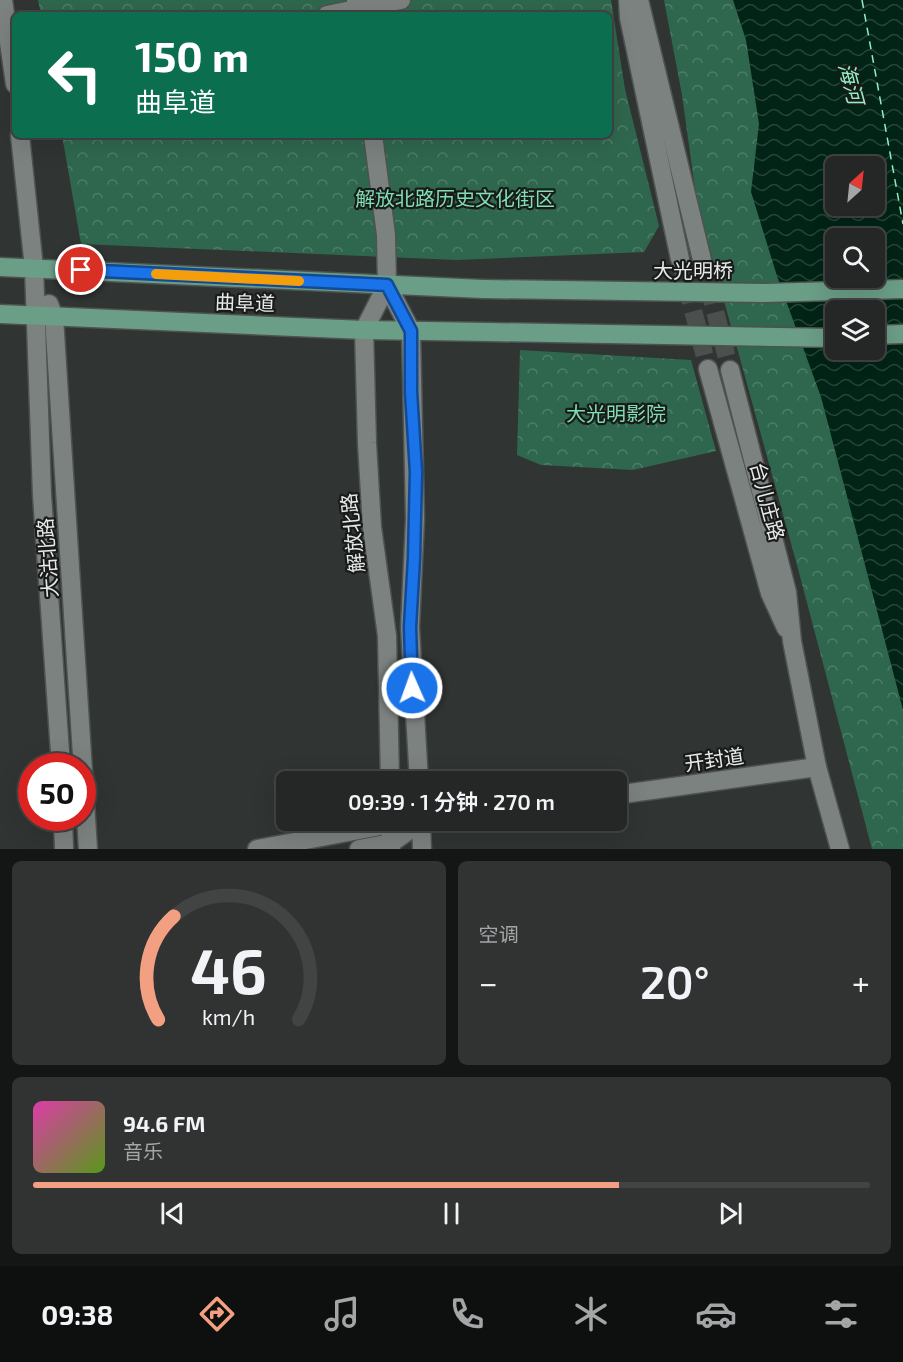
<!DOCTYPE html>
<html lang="zh">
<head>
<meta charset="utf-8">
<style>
  body { margin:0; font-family:"Exo 2","Noto Sans SC",sans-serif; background:#303332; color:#f1f3f6; height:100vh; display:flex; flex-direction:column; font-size:22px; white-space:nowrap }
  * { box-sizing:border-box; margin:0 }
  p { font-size:20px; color:#a3a5a7 }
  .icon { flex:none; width:33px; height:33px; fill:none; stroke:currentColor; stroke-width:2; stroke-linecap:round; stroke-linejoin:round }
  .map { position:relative; height:849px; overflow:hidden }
  .details { display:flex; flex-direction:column; gap:12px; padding:12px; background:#141515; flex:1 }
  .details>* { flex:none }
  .banner { position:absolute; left:12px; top:12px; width:600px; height:126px; border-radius:9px; box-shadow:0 6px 24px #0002,0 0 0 2px #414443; background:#0b6e4f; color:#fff; overflow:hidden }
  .needle { width:39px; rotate:27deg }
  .buttons { position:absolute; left:825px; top:156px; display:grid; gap:12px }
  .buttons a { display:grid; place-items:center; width:60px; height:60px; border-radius:9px; background:#242726; box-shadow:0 6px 24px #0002,0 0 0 2px #414443; font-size:30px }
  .speed { position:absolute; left:18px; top:753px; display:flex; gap:12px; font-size:30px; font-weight:700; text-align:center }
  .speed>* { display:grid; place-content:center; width:78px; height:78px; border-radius:50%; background:#242726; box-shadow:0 6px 24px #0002,0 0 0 2px #414443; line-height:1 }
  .speed .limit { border:9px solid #d22; background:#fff; color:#111 }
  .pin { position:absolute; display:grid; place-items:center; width:51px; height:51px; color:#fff; margin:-26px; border:3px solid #fff; border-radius:50%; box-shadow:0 2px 6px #0007 }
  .me { position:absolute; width:66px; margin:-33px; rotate:358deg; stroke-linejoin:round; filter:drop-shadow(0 0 4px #0008) }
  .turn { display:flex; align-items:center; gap:21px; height:126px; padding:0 24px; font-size:27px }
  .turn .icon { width:78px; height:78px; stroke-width:2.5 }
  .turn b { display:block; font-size:42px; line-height:51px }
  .big { font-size:45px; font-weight:600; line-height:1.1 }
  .details .card { flex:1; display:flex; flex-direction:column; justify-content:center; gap:9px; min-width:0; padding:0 21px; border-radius:9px; background:#303332 }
  .details .dial { align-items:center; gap:0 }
  .dial svg { height:156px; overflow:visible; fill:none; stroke:#414443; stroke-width:7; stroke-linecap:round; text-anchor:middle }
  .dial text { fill:#f1f3f6; stroke:none }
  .song { display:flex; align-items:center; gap:18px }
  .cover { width:72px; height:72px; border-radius:9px; background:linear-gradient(135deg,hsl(320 70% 55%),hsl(90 70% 35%)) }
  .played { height:6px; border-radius:3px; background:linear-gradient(90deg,#f3a082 70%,#414443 70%) }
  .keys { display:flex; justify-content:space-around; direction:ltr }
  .heat { display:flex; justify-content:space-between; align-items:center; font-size:33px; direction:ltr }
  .details .tiles { flex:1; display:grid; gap:12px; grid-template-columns:1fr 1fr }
  .card:last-child { grid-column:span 2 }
  .trip { position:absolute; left:276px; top:771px; width:351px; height:60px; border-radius:9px; background:#242726; box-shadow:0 6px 24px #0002,0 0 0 2px #414443; font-weight:600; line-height:60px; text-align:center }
  .dock { display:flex; height:96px; justify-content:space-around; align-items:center; background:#0e100f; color:#a3a5a7 }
  .dock .icon { width:42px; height:42px }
  .dock .current { color:#f3a082 }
  .dock b { font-size:27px; color:#f1f3f6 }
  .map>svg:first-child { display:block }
  .park { fill:url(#park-crowns); fill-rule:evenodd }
  .water { fill:url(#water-waves); fill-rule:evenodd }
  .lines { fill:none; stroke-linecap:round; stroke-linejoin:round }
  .ferry { stroke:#91f0c3; stroke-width:1.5; stroke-dasharray:8 6; stroke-linecap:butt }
  .secondary-tunnel { stroke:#4b4f4d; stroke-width:18; stroke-dasharray:18 9; stroke-linecap:butt }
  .street-casing { stroke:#4e5250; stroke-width:21 }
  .secondary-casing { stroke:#4e5250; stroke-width:21 }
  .primary-casing { stroke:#4e5250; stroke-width:21 }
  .street { stroke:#7c827f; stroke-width:18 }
  .secondary { stroke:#7c827f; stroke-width:18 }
  .primary { stroke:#6b9e87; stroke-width:18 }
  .primary-bridge-casing { stroke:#4e5250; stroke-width:21; stroke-linecap:butt }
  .primary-bridge { stroke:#6b9e87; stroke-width:18 }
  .route-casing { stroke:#114b97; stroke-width:15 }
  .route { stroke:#1a73e8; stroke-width:10 }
  .slow { stroke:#f59e0b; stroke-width:10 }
  .labels { text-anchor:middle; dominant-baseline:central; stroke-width:4.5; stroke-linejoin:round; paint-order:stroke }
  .park-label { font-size:20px; fill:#7fdeb2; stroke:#191b1a }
  .street-label { font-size:20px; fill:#e7eae8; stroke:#191b1a }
  .water-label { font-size:21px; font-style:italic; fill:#91f0c3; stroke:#191b1a }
</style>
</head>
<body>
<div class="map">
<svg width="903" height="849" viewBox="0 0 903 849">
  <defs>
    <pattern id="park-crowns" width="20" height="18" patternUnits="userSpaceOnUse" patternTransform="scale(1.5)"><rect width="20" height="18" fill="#2f674e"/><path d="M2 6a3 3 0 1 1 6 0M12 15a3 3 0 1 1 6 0" fill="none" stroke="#4d7d68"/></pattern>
    <pattern id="water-waves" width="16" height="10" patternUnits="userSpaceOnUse" patternTransform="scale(1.5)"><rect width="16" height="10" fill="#012416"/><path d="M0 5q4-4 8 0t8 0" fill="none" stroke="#264438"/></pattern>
  </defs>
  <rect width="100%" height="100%" fill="#303432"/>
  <g class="park">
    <path d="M38 0H611L625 89 659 226 644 252 457 260 81 244 62 135H609V15H41Z"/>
    <path d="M664 0H903V849H872L797 565 697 203 682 95ZM836 166H874V206H836ZM836 238H874V278H836ZM836 310H874V350H836Z"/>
    <path d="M520 350 691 360 716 451 633 470 541 465 517 455Z"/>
  </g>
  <path class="water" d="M733 0H903V710L821 397 777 276 751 192 759 124 746 40ZM836 166H874V206H836ZM836 238H874V278H836ZM836 310H874V350H836Z"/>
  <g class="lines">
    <path class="ferry" d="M862 0 903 224"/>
    <g class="secondary-tunnel">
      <path d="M680 259 708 369"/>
      <path d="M702 260 730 370"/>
    </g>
    <defs>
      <g id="street">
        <path d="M327 15 401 0"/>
        <path d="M616 795 817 767"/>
        <path d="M257 849 391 824 432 820"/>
        <path d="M359 849 391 843 421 822"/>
      </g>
      <g id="secondary">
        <path d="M3 0 15 84"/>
        <path d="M356 0 359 15"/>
        <path d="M628 0 629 18 680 259"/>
        <path d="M639 0 702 260"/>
        <path d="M20 135 34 268 42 495 61 766"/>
        <path d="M373 135 386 235 387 285 411 331 415 519 410 627 419 782"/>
        <path d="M387 285 364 330 367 443 372 527 387 636 390 782"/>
        <path d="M49 304 54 317 88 849"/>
        <path d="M708 369 770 593 786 628"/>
        <path d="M730 370 787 592 792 641 817 767 840 849"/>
        <path d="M63 818 64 849"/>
        <path d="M391 820V849"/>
        <path d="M421 820 422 849"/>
      </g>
      <g id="primary">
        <path d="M0 267 483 289"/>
        <path d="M0 314 364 330 488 332"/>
        <path d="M874 335 903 334"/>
      </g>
    </defs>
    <use href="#street" class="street-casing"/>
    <use href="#secondary" class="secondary-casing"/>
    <use href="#primary" class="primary-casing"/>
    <use href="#street" class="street"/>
    <use href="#secondary" class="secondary"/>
    <use href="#primary" class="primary"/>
    <defs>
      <g id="primary-bridge">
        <path d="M483 289 765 293 903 289"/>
        <path d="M488 332 836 338"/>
      </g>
    </defs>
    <use href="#primary-bridge" class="primary-bridge-casing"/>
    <use href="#primary-bridge" class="primary-bridge"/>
  </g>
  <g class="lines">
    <defs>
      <path id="route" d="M81 270 387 285 411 331V392L416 472 414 558 410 627 412 688"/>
    </defs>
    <use href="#route" class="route-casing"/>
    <use href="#route" class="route"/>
    <path class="slow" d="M156 274 299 281"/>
  </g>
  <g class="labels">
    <g class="park-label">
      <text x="455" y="198">解放北路历史文化街区</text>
      <text x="616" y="413">大光明影院</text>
    </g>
    <g class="street-label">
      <text x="693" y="270">大光明桥</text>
      <text transform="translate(245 302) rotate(2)">曲阜道</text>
      <text transform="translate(768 501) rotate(75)">台儿庄路</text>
      <text transform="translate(352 533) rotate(-96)">解放北路</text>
      <text transform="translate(47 558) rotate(-94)">大沽北路</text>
      <text transform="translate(714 759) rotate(-8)">开封道</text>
    </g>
    <g class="water-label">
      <text transform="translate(852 83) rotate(75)">海河</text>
    </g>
  </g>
</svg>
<div class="buttons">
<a><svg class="needle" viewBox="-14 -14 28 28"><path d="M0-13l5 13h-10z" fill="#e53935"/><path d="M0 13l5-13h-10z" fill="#a3a5a7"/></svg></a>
<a><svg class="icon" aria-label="search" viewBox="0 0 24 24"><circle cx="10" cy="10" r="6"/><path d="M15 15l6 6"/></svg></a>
<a><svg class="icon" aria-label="layers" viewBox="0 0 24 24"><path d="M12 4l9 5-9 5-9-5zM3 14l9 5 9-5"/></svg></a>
</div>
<div class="speed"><div class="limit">50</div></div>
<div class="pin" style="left:81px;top:270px;background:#d93025"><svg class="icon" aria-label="arrive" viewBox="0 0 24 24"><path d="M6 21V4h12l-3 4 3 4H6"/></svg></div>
<svg class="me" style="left:412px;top:688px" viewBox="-20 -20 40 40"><circle r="17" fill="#1a73e8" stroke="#fff" stroke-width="3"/><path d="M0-11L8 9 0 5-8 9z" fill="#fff"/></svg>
<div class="trip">09:39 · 1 分钟 · 270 m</div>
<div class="banner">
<div class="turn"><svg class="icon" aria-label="left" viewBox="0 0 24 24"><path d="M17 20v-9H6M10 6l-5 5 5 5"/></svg><div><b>150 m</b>曲阜道</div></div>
</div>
</div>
<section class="details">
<div class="tiles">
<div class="card dial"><svg viewBox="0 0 100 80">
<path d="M14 69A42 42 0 1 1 86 69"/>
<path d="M14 69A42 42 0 0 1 22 16" stroke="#f3a082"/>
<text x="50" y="56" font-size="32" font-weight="700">46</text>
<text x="50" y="72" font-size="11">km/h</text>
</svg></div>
<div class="card"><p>空调</p>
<div class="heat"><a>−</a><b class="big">20°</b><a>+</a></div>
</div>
<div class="card">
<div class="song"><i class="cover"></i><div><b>94.6 FM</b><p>音乐</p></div></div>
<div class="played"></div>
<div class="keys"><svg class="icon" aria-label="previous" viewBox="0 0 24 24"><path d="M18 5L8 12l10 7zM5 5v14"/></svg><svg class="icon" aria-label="pause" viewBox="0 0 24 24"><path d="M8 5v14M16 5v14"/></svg><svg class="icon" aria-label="next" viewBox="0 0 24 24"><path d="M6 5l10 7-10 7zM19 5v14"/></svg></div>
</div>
</div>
</section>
<nav class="dock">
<b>09:38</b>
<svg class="icon current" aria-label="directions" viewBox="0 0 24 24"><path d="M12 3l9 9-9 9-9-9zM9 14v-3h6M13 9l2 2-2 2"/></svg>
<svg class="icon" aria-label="music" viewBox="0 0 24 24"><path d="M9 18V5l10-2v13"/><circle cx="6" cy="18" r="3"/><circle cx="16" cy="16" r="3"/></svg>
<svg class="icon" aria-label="phone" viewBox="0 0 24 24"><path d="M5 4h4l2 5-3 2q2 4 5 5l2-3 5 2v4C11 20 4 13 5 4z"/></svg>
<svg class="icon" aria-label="climate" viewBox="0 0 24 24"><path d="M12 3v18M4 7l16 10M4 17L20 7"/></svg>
<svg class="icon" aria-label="car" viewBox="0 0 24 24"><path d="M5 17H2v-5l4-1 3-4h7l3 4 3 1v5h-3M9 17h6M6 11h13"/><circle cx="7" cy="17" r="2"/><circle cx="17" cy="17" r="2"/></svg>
<svg class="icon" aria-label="filters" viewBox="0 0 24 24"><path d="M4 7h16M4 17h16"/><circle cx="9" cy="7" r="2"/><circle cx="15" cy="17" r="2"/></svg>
</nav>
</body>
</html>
